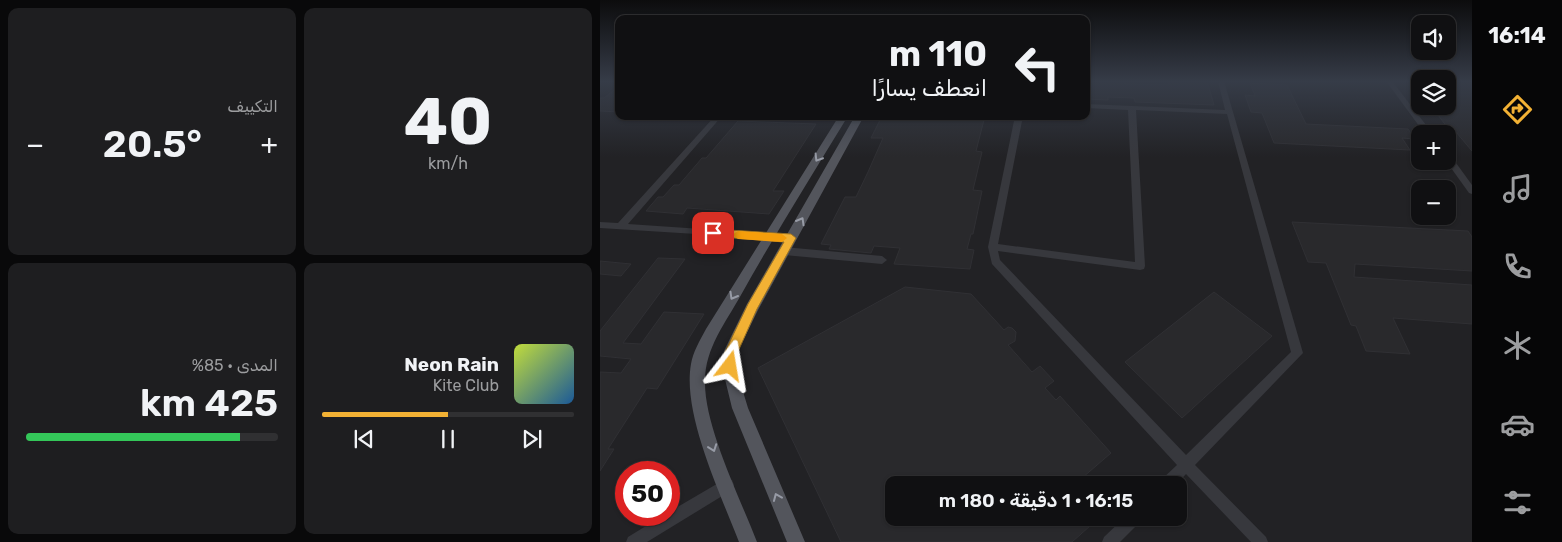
<!DOCTYPE html>
<html lang="ar">
<head>
<meta charset="utf-8">
<style>
  body { margin:0; font-family:Rubik,Vazirmatn,sans-serif; background:#1e1e20; color:#f1f3f6; direction:rtl; height:100vh; display:flex; flex-direction:column; font-size:19px; white-space:nowrap }
  * { box-sizing:border-box; margin:0 }
  p { font-size:16px; color:#9c9d9f }
  .icon { flex:none; width:28px; height:28px; fill:none; stroke:currentColor; stroke-width:2; stroke-linecap:round; stroke-linejoin:round }
  .map { position:relative; flex:1; overflow:hidden; direction:ltr }
  .details { display:flex; flex-direction:column; gap:8px; padding:8px; background:#09090a; width:600px }
  .details>* { flex:none }
  .top-card { position:absolute; left:15px; top:15px; width:475px; height:105px; border-radius:10px; box-shadow:0 1px 4px #0004,0 0 0 1px #303032; direction:rtl; background:#101012; color:#f1f3f6; overflow:hidden }
  .controls { position:absolute; left:811px; top:15px; display:grid; gap:10px }
  .controls a { display:grid; place-items:center; width:45px; height:45px; border-radius:10px; background:#101012; box-shadow:0 1px 4px #0004,0 0 0 1px #303032; font-size:25px }
  .speed { position:absolute; left:15px; top:461px; display:flex; gap:10px; font-size:25px; font-weight:700; text-align:center }
  .speed>* { display:grid; place-content:center; width:65px; height:65px; border-radius:50%; background:#101012; box-shadow:0 1px 4px #0004,0 0 0 1px #303032; line-height:1 }
  .speed .limit { border:8px solid #d22; background:#fff; color:#111 }
  .pin { position:absolute; display:grid; place-items:center; width:42px; height:42px; color:#fff; margin:-21px; border-radius:10px; box-shadow:0 2px 8px #0006 }
  .me { position:absolute; width:55px; margin:-28px; rotate:14deg; stroke-linejoin:round; filter:drop-shadow(0 0 4px #0008) }
  .turn { display:flex; align-items:center; gap:18px; height:105px; padding:0 20px; font-size:22px }
  .turn .icon { width:65px; height:65px; stroke-width:2.5 }
  .turn b { display:block; font-size:35px; line-height:42px }
  .big { font-size:38px; font-weight:600; line-height:1.1 }
  .details .card { flex:1; display:flex; flex-direction:column; justify-content:center; gap:8px; min-width:0; padding:0 18px; border-radius:10px; background:#1e1e20 }
  .details .dial { align-items:center; gap:0 }
  .dial b { font-size:65px; line-height:1 }
  .song { display:flex; align-items:center; gap:15px }
  .cover { width:60px; height:60px; border-radius:8px; background:linear-gradient(135deg,hsl(70 70% 55%),hsl(210 70% 35%)) }
  .played { height:5px; border-radius:2px; background:linear-gradient(90deg,#f2b134 50%,#303032 50%) }
  .keys { display:flex; justify-content:space-around; direction:ltr }
  .heat { display:flex; justify-content:space-between; align-items:center; font-size:28px; direction:ltr }
  .charge { height:8px; border-radius:4px; background:linear-gradient(90deg,#34c759 85%,#303032 0) }
  .details .tiles { flex:1; display:grid; gap:8px; grid-template-columns:repeat(2,1fr) }
  .trip { position:absolute; left:285px; top:476px; width:302px; height:50px; border-radius:10px; background:#101012; box-shadow:0 1px 4px #0004,0 0 0 1px #303032; font-weight:600; line-height:50px; text-align:center; direction:rtl }
  main { display:flex; flex:1; min-height:0 }
  .dock { display:flex; flex-direction:column; width:90px; justify-content:space-around; align-items:center; background:#060607; color:#9c9d9f }
  .dock .icon { width:35px; height:35px }
  .dock .current { color:#f2b134 }
  .dock b { font-size:22px; color:#f1f3f6 }
  .map>svg:first-child { display:block }
  .built { fill:#222225; fill-rule:evenodd }
  .building { fill:#29292c; stroke:#303034 }
  .lines { fill:none; stroke-linecap:round; stroke-linejoin:round }
  .minor { fill:#37383d; fill-rule:evenodd }
  .major { fill:#53555c; fill-rule:evenodd }
  .oneway { stroke:#979ba6 }
  .route { fill:#f2b134; stroke:#9d7322 }
  .slow { fill:#f59e0b }
</style>
</head>
<body>
<main>
<nav class="dock">
<b>16:14</b>
<svg class="icon current" aria-label="directions" viewBox="0 0 24 24"><path d="M12 3l9 9-9 9-9-9zM9 14v-3h6M13 9l2 2-2 2"/></svg>
<svg class="icon" aria-label="music" viewBox="0 0 24 24"><path d="M9 18V5l10-2v13"/><circle cx="6" cy="18" r="3"/><circle cx="16" cy="16" r="3"/></svg>
<svg class="icon" aria-label="phone" viewBox="0 0 24 24"><path d="M5 4h4l2 5-3 2q2 4 5 5l2-3 5 2v4C11 20 4 13 5 4z"/></svg>
<svg class="icon" aria-label="climate" viewBox="0 0 24 24"><path d="M12 3v18M4 7l16 10M4 17L20 7"/></svg>
<svg class="icon" aria-label="car" viewBox="0 0 24 24"><path d="M5 17H2v-5l4-1 3-4h7l3 4 3 1v5h-3M9 17h6M6 11h13"/><circle cx="7" cy="17" r="2"/><circle cx="17" cy="17" r="2"/></svg>
<svg class="icon" aria-label="filters" viewBox="0 0 24 24"><path d="M4 7h16M4 17h16"/><circle cx="9" cy="7" r="2"/><circle cx="15" cy="17" r="2"/></svg>
</nav>
<div class="map">
<svg width="872" height="542" viewBox="0 0 872 542">
  <rect width="100%" height="100%" fill="#161618"/>
  <path class="built" d="M0 81H19V116H486V81H820V106H848V81H872V542H0ZM820 134H848V161H820ZM820 189H848V216H820ZM26 472H69V515H26ZM294 485H579V518H294Z"/>
  <g class="building">
    <path d="M486 81H525V84L569 85 568 81H607L614 105 535 102 534 98 508 97V100L486 99Z"/>
    <path d="M848 81H872V151L856 132H851L831 106H848Z"/>
    <path d="M650 83 687 85 706 124 808 129 815 139 802 138 810 150 674 143 662 113 651 112 645 95 655 96Z"/>
    <path d="M19 86V112L0 111V98H4Z"/>
    <path d="M282 116H385L376 151 382 152 373 190 382 191 373 234H371L367 249 374 250 370 269 294 264 300 248 274 246 271 253 229 249 231 245 221 244 245 197H256L268 172 283 138H271Z"/>
    <path d="M138 121 216 124 173 191H184L169 214 87 208 83 214 46 211 58 197H63L74 185H79L102 158H106Z"/>
    <path d="M692 222 868 231 872 237V271L755 264 754 277 872 285V324L793 318 810 354 766 351 756 326 751 325 726 263 708 262Z"/>
    <path d="M58 258 85 259 23 343 41 344 64 312 104 314 57 389 47 388 8 449H14L0 471V372L21 373 31 359 0 356V331Z"/>
    <path d="M0 261 31 264 21 276 0 274Z"/>
    <path d="M305 287 371 294 404 330 408 327 412 328 416 332 415 341 408 345 432 372 440 366 454 381 445 388 456 400 460 396 511 453 482 478 488 485H294V518H499L472 542H241L158 368Z"/>
    <path d="M614 292 672 336 582 418 525 362Z"/>
  </g>
  <g class="lines">
    <g class="minor">
      <path d="M618 81H624L703 353 595 465 666 537 668 542H651L586 474 576 485H559L561 480 577 465 392 264 388 247 415 116H423L398 244 535 262 528 110 486 108V104L625 110ZM536 110 627 114 691 352 586 455 400 260 398 251 540 270 544 269 545 266Z"/>
      <path d="M786 81H792L833 134H825Z"/>
      <path d="M115 116H122L28 224 191 235 196 238 194 240 0 228V222L18 223Z"/>
      <path d="M848 156H851L872 185V194L869 193 846 161Z"/>
      <path d="M184 247 282 256 287 260 282 264 184 255 179 251Z"/>
      <path d="M127 478 132 480 134 485 132 490 47 542H26L28 537 64 515H69V512Z"/>
      <path d="M524 518H541L539 523 520 542H502L504 537Z"/>
    </g>
    <g class="major">
      <path d="M239 116H248C212 175 175 234 141 295 126 322 105 348 105 381 104 426 140 498 157 542H139C121 495 82 414 91 364 93 352 100 340 106 329Z"/>
      <path d="M255 116H264L158 310 136 355 138 375 148 408 205 542H187L132 408 124 375 122 355 147 304Z"/>
    </g>
  </g>
  <defs><path id="oneway-chevron" d="M-2-3.5L2.5 0L-2 3.5" fill="none" stroke-width="1.6" stroke-linecap="round" stroke-linejoin="round" transform="scale(1.25)"/></defs>
  <g class="oneway">
    <use href="#oneway-chevron" transform="translate(218 158) rotate(122)"/>
    <use href="#oneway-chevron" transform="translate(201 221) rotate(-60)"/>
    <use href="#oneway-chevron" transform="translate(133 296) rotate(120)"/>
    <use href="#oneway-chevron" transform="translate(113 448) rotate(70)"/>
    <use href="#oneway-chevron" transform="translate(177 497) rotate(-113)"/>
  </g>
  <linearGradient id="sky" x2="0" y2="1"><stop stop-color="#0c0c0d"/><stop offset="0.52" stop-color="#363c48"/><stop offset="1" stop-color="#363c48" stop-opacity="0"/></linearGradient>
  <rect width="872" height="157" fill="url(#sky)"/>
  <path class="route" d="M113 229 191 234 196 238 157 309 136 356V366L135 370 130 371 125 370 123 356 148 304 184 242 109 236 107 233 109 230Z"/>
  <path class="slow" d="M138 231 182 234 187 238 182 242 138 239 132 235Z"/>
</svg>
<div class="controls">
<a><svg class="icon" aria-label="sound" viewBox="0 0 24 24"><path d="M4 9h4l5-4v14l-5-4H4zM17 9q2 3 0 6"/></svg></a>
<a><svg class="icon" aria-label="layers" viewBox="0 0 24 24"><path d="M12 4l9 5-9 5-9-5zM3 14l9 5 9-5"/></svg></a>
<a>+</a>
<a>−</a>
</div>
<div class="speed"><div class="limit">50</div></div>
<div class="pin" style="left:113px;top:233px;background:#d93025"><svg class="icon" aria-label="arrive" viewBox="0 0 24 24"><path d="M6 21V4h12l-3 4 3 4H6"/></svg></div>
<svg class="me" style="left:130px;top:366px" viewBox="-20 -20 40 40"><path d="M0-17L14 15 0 8-14 15z" fill="#f2b134" stroke="#fff" stroke-width="4"/></svg>
<div class="trip">16:15 · 1 دقيقة · 180 m</div>
<div class="top-card">
<div class="turn"><svg class="icon" aria-label="left" viewBox="0 0 24 24"><path d="M17 20v-9H6M10 6l-5 5 5 5"/></svg><div><b>110 m</b>انعطف يسارًا</div></div>
</div>
</div>
<section class="details">
<div class="tiles">
<div class="card dial"><b>40</b><p>km/h</p></div>
<div class="card"><p>التكييف</p>
<div class="heat"><a>−</a><b class="big">20.5°</b><a>+</a></div>
</div>
<div class="card">
<div class="song"><i class="cover"></i><div><b>Neon Rain</b><p>Kite Club</p></div></div>
<div class="played"></div>
<div class="keys"><svg class="icon" aria-label="previous" viewBox="0 0 24 24"><path d="M18 5L8 12l10 7zM5 5v14"/></svg><svg class="icon" aria-label="pause" viewBox="0 0 24 24"><path d="M8 5v14M16 5v14"/></svg><svg class="icon" aria-label="next" viewBox="0 0 24 24"><path d="M6 5l10 7-10 7zM19 5v14"/></svg></div>
</div>
<div class="card"><p>المدى · 85%</p><b class="big">425 km</b><div class="charge"></div></div>
</div>
</section>
</main>
</body>
</html>
